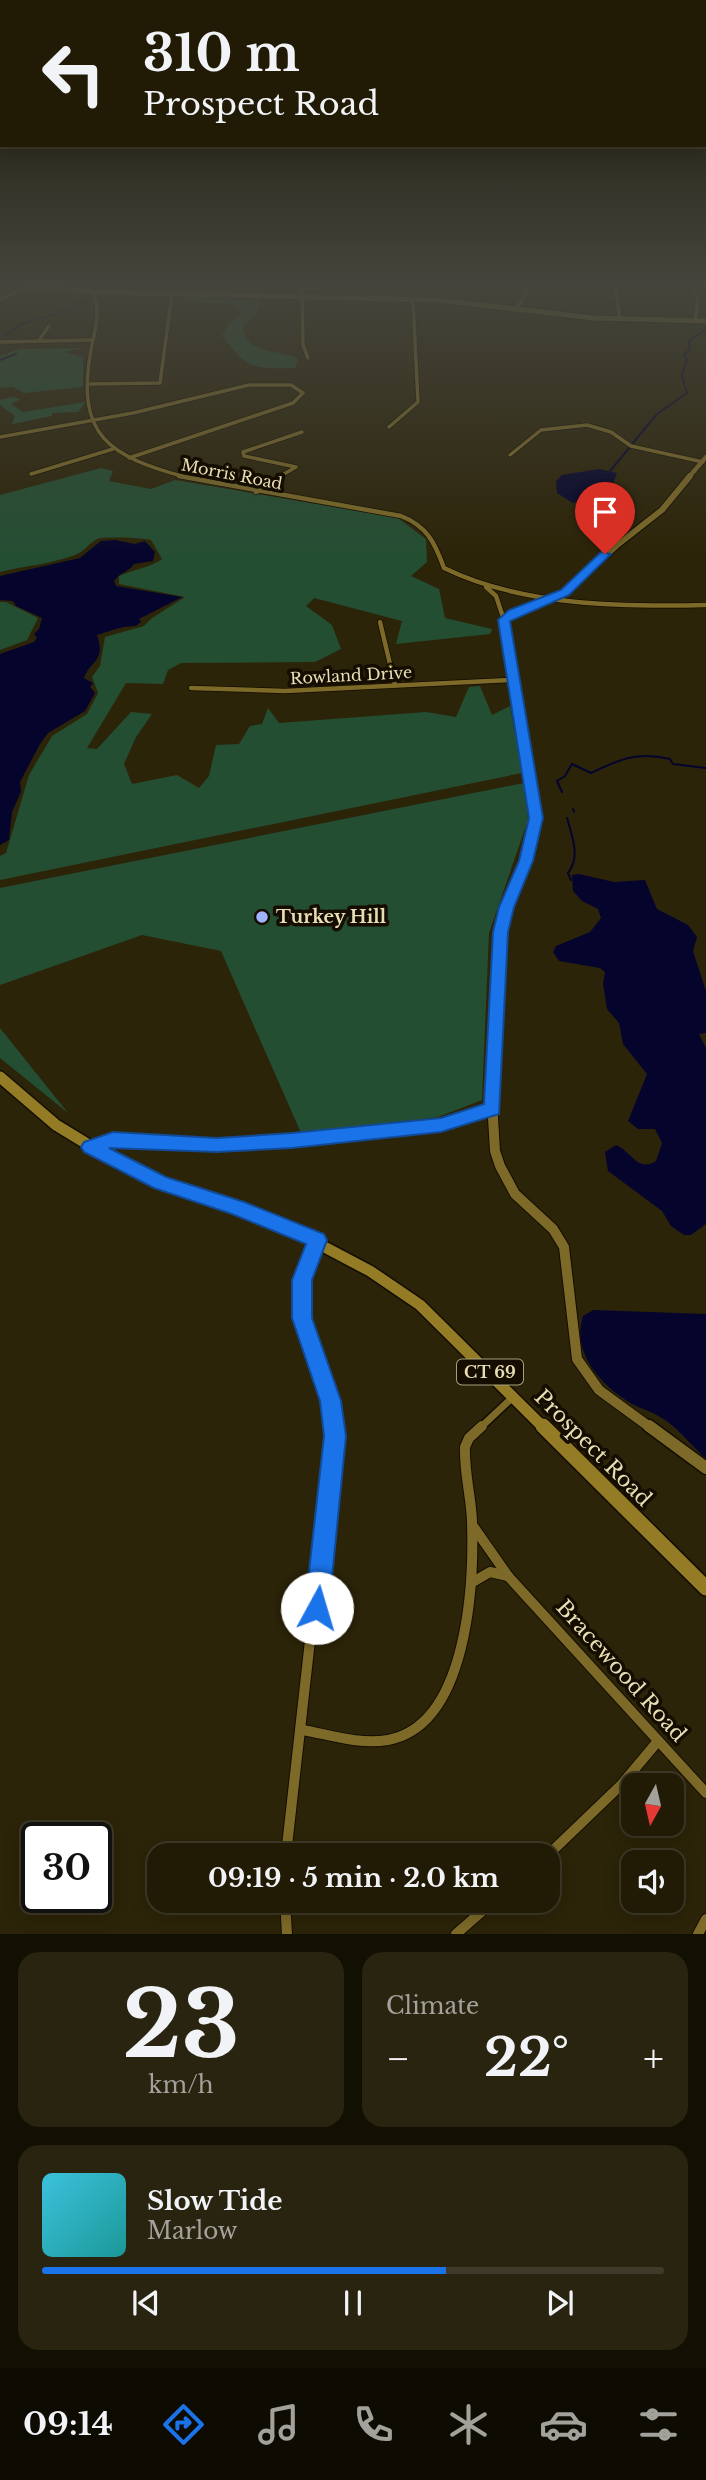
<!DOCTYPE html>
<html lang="en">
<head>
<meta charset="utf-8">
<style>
  body { margin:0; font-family:"Libre Baskerville",serif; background:#292410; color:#f1f3f6; height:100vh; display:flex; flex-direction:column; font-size:26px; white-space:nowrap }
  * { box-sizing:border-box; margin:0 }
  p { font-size:23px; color:#a2a19b }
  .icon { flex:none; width:38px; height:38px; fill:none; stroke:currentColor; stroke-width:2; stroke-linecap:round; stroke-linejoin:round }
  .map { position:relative; height:1934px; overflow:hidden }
  .drawer { display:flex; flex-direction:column; gap:18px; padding:18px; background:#120f03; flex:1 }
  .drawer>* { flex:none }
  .top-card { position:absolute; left:0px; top:0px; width:707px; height:147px; box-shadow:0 4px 18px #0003,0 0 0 2px #3e3928; background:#211b06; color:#f1f3f6; overflow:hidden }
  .needle { width:46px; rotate:188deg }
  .buttons { position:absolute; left:621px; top:1773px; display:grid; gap:14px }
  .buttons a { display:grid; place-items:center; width:63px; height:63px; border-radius:14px; background:#211b06; box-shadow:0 4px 18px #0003,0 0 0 2px #3e3928; font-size:35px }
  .speed { position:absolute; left:21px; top:1822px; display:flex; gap:14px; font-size:35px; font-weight:700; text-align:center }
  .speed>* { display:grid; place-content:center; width:91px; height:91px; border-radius:50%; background:#211b06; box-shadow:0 4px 18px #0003,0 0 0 2px #3e3928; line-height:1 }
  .speed .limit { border:4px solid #111; border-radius:10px; background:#fff; color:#111 }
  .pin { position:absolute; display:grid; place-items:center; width:60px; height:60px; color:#fff; margin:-72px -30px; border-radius:50% 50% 50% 0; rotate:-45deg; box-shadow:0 0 7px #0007 }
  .pin .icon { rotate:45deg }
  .me { position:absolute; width:77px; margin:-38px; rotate:6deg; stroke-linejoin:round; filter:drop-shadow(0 0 5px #0008) }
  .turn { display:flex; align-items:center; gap:24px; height:147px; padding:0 28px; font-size:32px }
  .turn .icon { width:91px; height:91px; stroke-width:2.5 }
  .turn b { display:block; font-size:49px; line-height:60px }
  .big { font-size:52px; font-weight:800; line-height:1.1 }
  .drawer .widget { flex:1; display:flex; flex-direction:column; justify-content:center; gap:10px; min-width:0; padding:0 24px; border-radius:21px; background:#292410 }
  .drawer .dial { align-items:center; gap:0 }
  .dial b { font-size:91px; line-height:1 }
  .song { display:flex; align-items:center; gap:21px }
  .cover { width:84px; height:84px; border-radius:10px; background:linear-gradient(135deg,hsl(190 70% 55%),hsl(180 70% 35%)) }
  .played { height:7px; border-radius:4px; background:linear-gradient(90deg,#1a73e8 65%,#3e3928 65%) }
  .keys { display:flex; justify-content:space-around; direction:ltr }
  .heat { display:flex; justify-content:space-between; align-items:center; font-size:38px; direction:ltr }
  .drawer .tiles { flex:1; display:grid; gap:18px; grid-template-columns:1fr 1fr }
  .widget:last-child { grid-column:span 2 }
  .trip { position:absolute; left:147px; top:1843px; width:413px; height:70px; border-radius:21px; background:#211b06; box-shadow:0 4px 18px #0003,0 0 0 2px #3e3928; font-weight:800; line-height:70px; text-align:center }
  .tabs { display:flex; height:112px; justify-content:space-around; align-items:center; background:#0d0b02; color:#a2a19b }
  .tabs .icon { width:49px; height:49px }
  .tabs .current { color:#1a73e8 }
  .tabs b { font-size:32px; color:#f1f3f6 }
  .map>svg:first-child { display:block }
  .green { fill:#244e32 }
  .water { fill:#05042d }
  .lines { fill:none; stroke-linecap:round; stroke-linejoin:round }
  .stream { stroke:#05042d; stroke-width:2 }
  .minor-far3-casing { stroke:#140d00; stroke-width:5 }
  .minor-far2-casing { stroke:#140d00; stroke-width:6 }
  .minor-far1-casing { stroke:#140d00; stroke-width:10 }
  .minor-casing { stroke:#140d00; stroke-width:12 }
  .tertiary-far4-casing { stroke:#140d00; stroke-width:6 }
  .tertiary-far3-casing { stroke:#140d00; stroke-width:8 }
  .tertiary-far2-casing { stroke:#140d00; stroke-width:10 }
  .tertiary-far1-casing { stroke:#140d00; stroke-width:12 }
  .tertiary-casing { stroke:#140d00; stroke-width:15 }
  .secondary-casing { stroke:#140d00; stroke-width:7 }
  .primary-far1-casing { stroke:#140d00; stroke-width:14 }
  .primary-casing { stroke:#140d00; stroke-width:18 }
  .minor-far3 { stroke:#7d6a28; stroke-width:3.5 }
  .minor-far2 { stroke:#7d6a28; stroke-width:4.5 }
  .minor-far1 { stroke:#7d6a28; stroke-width:7 }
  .minor { stroke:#7d6a28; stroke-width:10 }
  .tertiary-far4 { stroke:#7d6a28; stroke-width:4.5 }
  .tertiary-far3 { stroke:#7d6a28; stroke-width:6 }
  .tertiary-far2 { stroke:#7d6a28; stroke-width:7 }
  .tertiary-far1 { stroke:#7d6a28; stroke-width:10 }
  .tertiary { stroke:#7d6a28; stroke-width:12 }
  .secondary { stroke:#7d6a28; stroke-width:5 }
  .primary-far1 { stroke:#947c27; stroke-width:11 }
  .primary { stroke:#947c27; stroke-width:15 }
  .route { fill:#1a73e8; stroke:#114b97; stroke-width:2 }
  .poi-dot { fill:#a0b3fd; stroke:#140d00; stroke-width:2.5 }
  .labels { text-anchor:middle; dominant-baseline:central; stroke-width:7; stroke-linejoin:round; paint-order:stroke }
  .far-street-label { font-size:16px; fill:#e9ddb4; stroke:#140d00 }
  .shield { fill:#140d00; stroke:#a99f7e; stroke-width:2 }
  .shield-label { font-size:16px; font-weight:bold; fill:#e9ddb4 }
  .poi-label { font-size:18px; font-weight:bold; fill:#e9ddb4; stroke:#140d00; text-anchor:start }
  .near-street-label { font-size:21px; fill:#e9ddb4; stroke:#140d00 }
</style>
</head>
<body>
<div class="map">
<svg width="706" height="1934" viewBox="0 0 706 1934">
  <rect width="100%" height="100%" fill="#2c2408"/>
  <g class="green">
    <path d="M184 297 257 298 260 304 257 313 243 326C247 357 278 348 298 359L295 368C252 369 249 369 222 336L228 325 241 314 237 305 185 301Z"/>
    <path d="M84 348 64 352 83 357V387L24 393 13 387 0 388V356L20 349Z"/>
    <path d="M13 397 21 399 11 404 23 412 86 402 78 412 52 413V416L12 424 15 416 0 405V400Z"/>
    <path d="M101 468 113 471 109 481 151 489 175 480 398 518 426 539 427 562 411 576 439 589 445 618 492 629 490 634 396 644 402 621 314 598 306 606 332 625 341 649 315 662 181 663 168 670 163 684 126 683 87 748 97 749 131 712 152 714 136 737 124 764 132 784 177 775 199 788 209 776 216 745 239 744 250 726 262 724 268 708 279 723 426 712 456 717 469 687 480 686 492 715 510 706 522 773 0 880V856L6 853 29 775 52 736 87 714 98 693 92 677 100 666 105 637 144 626 152 618 185 597 119 584V576C134 569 150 568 162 559L151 540C144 538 104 536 97 539 89 543 84 552 75 555 52 564 24 566 0 572V495Z"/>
    <path d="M0 602H6L38 618 27 640 0 650Z"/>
    <path d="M524 783 528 820 489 933 482 1100 438 1117 301 1133 221 951 142 935 0 985V888Z"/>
    <path d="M0 1028 68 1113 0 1058Z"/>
  </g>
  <g class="water">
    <path d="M599 469 617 473 610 491 573 503 557 493 556 481 562 475Z"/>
    <path d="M115 540 135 544 145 541 155 552 153 561 134 564C129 572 120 572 114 581L116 586 182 597 139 619 141 622 136 626C122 626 110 631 97 635 106 662 91 660 84 678L93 683 90 687 95 693 85 711 48 733 40 744 20 782 21 792 12 812 9 840 0 845V654L34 642 37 638 34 634 39 629 42 618 16 606 13 601 0 600V576L80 558 101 541Z"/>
    <path d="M579 874 614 882 645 880 657 909 688 925 697 937 693 951 706 991V1033L699 1034 706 1048V1224L691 1235H684L671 1226 662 1211 608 1171 605 1152 616 1145C631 1151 638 1173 656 1161L662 1143 655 1129H638L628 1121 647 1074 623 1044 619 1023 607 1009 603 984 605 972 600 968 559 961 553 952 556 946 590 932 601 918 598 909 582 901 573 891 572 875Z"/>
    <path d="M593 1310 706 1314V1459C692 1446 678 1428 662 1418 653 1412 642 1409 632 1404 602 1386 571 1354 583 1316Z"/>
  </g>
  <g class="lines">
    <g class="stream">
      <path d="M137 291 152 286"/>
      <path d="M4 336 21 324 59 313 93 297"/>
      <path d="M0 360 16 354"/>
      <path d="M684 384 682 375 687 359 684 355 690 349 689 341 706 329"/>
      <path d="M632 444 657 414 687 393 685 387"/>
      <path d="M610 471 630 447"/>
      <path d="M562 792 557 781 565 776 572 764 591 773C620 759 638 751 670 759L673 764 706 768"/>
      <path d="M573 809 574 812"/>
      <path d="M567 818C572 836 581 857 568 873L571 880"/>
    </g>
    <defs>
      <g id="minor-far3">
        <path d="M302 286 303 345 308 358"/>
        <path d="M615 286 620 319"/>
        <path d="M692 286 698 299 695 321"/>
        <path d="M93 292C101 313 95 329 91 350 75 437 110 456 185 477"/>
        <path d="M0 299 28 287"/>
        <path d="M517 308 527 292V286"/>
        <path d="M40 339 49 326"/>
        <path d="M0 342 93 340"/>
        <path d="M90 384 160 383 172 294"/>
        <path d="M389 427 418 402 413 300"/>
        <path d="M0 437 133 413 249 385H291L303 393 293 403 129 458"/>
        <path d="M510 455 541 430 587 425 611 432 631 446 703 462"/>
        <path d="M31 474 113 449"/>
        <path d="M279 477 296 467 244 456 243 452 302 432"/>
      </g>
      <g id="minor-far2">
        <path d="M179 476 401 516C427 526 435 543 444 568 522 606 621 607 706 605"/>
        <path d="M256 492 282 476"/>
        <path d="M486 587 496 596 504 620"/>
        <path d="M380 622 395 685"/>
        <path d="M191 688 285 691 512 680"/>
      </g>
      <g id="minor-far1">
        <path d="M90 1147 113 1139 217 1145 292 1141 441 1125 493 1109"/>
        <path d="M316 1242C286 1323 323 1352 334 1428"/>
        <path d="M480 1428 514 1396"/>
      </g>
      <g id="minor">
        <path d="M473 1526 508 1576 706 1793"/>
        <path d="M471 1583 490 1572 508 1576"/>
        <path d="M303 1730C330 1735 360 1745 388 1740 468 1725 474 1584 472 1521 471 1496 464 1472 465 1447L469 1438 482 1426"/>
        <path d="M286 1855 334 1426"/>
        <path d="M548 1855 622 1784 658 1741"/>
        <path d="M285 1900 287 1934"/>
        <path d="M456 1934 495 1900"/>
        <path d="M698 1934 706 1919"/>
      </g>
      <path id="tertiary-far4" d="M689 477 706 457"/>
      <path id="tertiary-far3" d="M520 721 504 620 513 613 565 593 616 546 662 510 690 476"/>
      <path id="tertiary-far2" d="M497 1031 501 932 507 907 526 861 536 818 520 719"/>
      <path id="tertiary-far1" d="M497 1030 493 1118 495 1151 500 1166 515 1194 553 1229 564 1247 577 1359 599 1390 651 1428"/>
      <path id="tertiary" d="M649 1426 706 1468"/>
      <path id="secondary" d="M26 286 91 292 437 300 594 318 706 321"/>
      <path id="primary-far1" d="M0 1077 56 1125 120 1164 179 1189 281 1224 370 1271 420 1305 544 1428"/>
      <path id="primary" d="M543 1426 706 1588"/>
    </defs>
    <use href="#minor-far3" class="minor-far3-casing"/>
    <use href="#minor-far2" class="minor-far2-casing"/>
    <use href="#minor-far1" class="minor-far1-casing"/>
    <use href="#minor" class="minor-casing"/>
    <use href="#tertiary-far4" class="tertiary-far4-casing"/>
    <use href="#tertiary-far3" class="tertiary-far3-casing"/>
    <use href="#tertiary-far2" class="tertiary-far2-casing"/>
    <use href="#tertiary-far1" class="tertiary-far1-casing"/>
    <use href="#tertiary" class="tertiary-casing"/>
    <use href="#secondary" class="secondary-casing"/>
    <use href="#primary-far1" class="primary-far1-casing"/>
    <use href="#primary" class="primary-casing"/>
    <use href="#minor-far3" class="minor-far3"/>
    <use href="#minor-far2" class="minor-far2"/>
    <use href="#minor-far1" class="minor-far1"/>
    <use href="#minor" class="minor"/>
    <use href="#tertiary-far4" class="tertiary-far4"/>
    <use href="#tertiary-far3" class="tertiary-far3"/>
    <use href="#tertiary-far2" class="tertiary-far2"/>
    <use href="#tertiary-far1" class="tertiary-far1"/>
    <use href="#tertiary" class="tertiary"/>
    <use href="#secondary" class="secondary"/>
    <use href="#primary-far1" class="primary-far1"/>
    <use href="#primary" class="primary"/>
  </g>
  <linearGradient id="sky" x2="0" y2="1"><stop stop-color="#181404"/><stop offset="0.51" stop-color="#45453d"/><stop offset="1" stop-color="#45453d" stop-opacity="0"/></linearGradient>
  <rect width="706" height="557" fill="url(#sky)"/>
  <path class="route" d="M601 552 611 554 569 595 510 621 543 818 533 861 514 907 508 932 499 1114 441 1132 292 1148 217 1152 109 1148 166 1177 244 1202 324 1234 327 1240 312 1280V1318L341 1401 346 1436 329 1608 325 1617 317 1620 309 1617 305 1608 324 1436 320 1401 292 1318V1280L306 1244 232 1214 154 1188 84 1152 81 1147 84 1142 113 1132 217 1138 292 1133 441 1118 484 1104 493 932 499 907 519 861 529 818 498 620 509 610 561 590Z"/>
  <circle class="poi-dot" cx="262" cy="917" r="7"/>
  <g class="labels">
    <g class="far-street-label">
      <text transform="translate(232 474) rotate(11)">Morris Road</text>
      <text transform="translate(351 675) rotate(-3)">Rowland Drive</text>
    </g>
    <rect class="shield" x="457" y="1359.5" width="66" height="25" rx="5"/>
    <g class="shield-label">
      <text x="490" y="1372">CT 69</text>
    </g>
    <g class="poi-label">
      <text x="276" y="917">Turkey Hill</text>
    </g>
    <g class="near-street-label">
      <text transform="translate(593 1448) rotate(45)">Prospect Road</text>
      <text transform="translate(621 1671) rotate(48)">Bracewood Road</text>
    </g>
  </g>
</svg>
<div class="buttons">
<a><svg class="needle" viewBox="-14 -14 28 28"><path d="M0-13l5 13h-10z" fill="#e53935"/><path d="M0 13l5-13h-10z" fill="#a2a19b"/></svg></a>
<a><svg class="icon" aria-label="sound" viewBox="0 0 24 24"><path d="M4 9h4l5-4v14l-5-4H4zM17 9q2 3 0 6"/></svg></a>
</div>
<div class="speed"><div class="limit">30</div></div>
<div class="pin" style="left:605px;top:554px;background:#d93025"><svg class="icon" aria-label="arrive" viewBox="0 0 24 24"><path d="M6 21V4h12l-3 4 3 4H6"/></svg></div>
<svg class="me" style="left:317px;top:1608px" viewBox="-20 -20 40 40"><circle r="19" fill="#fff"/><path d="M0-13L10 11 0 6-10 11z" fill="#1a73e8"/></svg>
<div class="trip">09:19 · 5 min · 2.0 km</div>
<div class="top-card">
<div class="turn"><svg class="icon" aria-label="left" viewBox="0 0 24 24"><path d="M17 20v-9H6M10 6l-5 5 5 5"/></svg><div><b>310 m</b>Prospect Road</div></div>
</div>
</div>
<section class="drawer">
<div class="tiles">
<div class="widget dial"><b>23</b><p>km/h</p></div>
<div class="widget"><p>Climate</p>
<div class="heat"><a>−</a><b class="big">22°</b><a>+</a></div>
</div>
<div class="widget">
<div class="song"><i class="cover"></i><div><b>Slow Tide</b><p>Marlow</p></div></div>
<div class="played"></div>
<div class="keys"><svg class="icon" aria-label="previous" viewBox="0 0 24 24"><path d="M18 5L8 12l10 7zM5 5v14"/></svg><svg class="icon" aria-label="pause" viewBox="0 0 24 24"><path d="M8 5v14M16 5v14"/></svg><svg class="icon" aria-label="next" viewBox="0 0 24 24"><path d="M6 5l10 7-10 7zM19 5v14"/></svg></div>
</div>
</div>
</section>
<nav class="tabs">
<b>09:14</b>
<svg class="icon current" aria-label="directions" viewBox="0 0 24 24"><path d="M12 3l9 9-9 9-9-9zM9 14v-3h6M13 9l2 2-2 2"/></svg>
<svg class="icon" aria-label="music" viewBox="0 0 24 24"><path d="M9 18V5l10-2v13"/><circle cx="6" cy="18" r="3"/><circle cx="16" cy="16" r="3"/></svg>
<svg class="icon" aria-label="phone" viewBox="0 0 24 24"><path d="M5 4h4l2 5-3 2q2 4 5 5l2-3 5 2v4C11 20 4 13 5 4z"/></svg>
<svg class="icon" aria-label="climate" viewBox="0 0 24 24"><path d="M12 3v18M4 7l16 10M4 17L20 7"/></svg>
<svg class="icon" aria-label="car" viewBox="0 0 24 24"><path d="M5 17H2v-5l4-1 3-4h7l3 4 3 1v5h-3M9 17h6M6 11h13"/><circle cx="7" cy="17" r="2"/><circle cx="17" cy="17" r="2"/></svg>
<svg class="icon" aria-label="filters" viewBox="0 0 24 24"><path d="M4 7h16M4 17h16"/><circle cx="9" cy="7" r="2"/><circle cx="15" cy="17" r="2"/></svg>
</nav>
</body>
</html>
